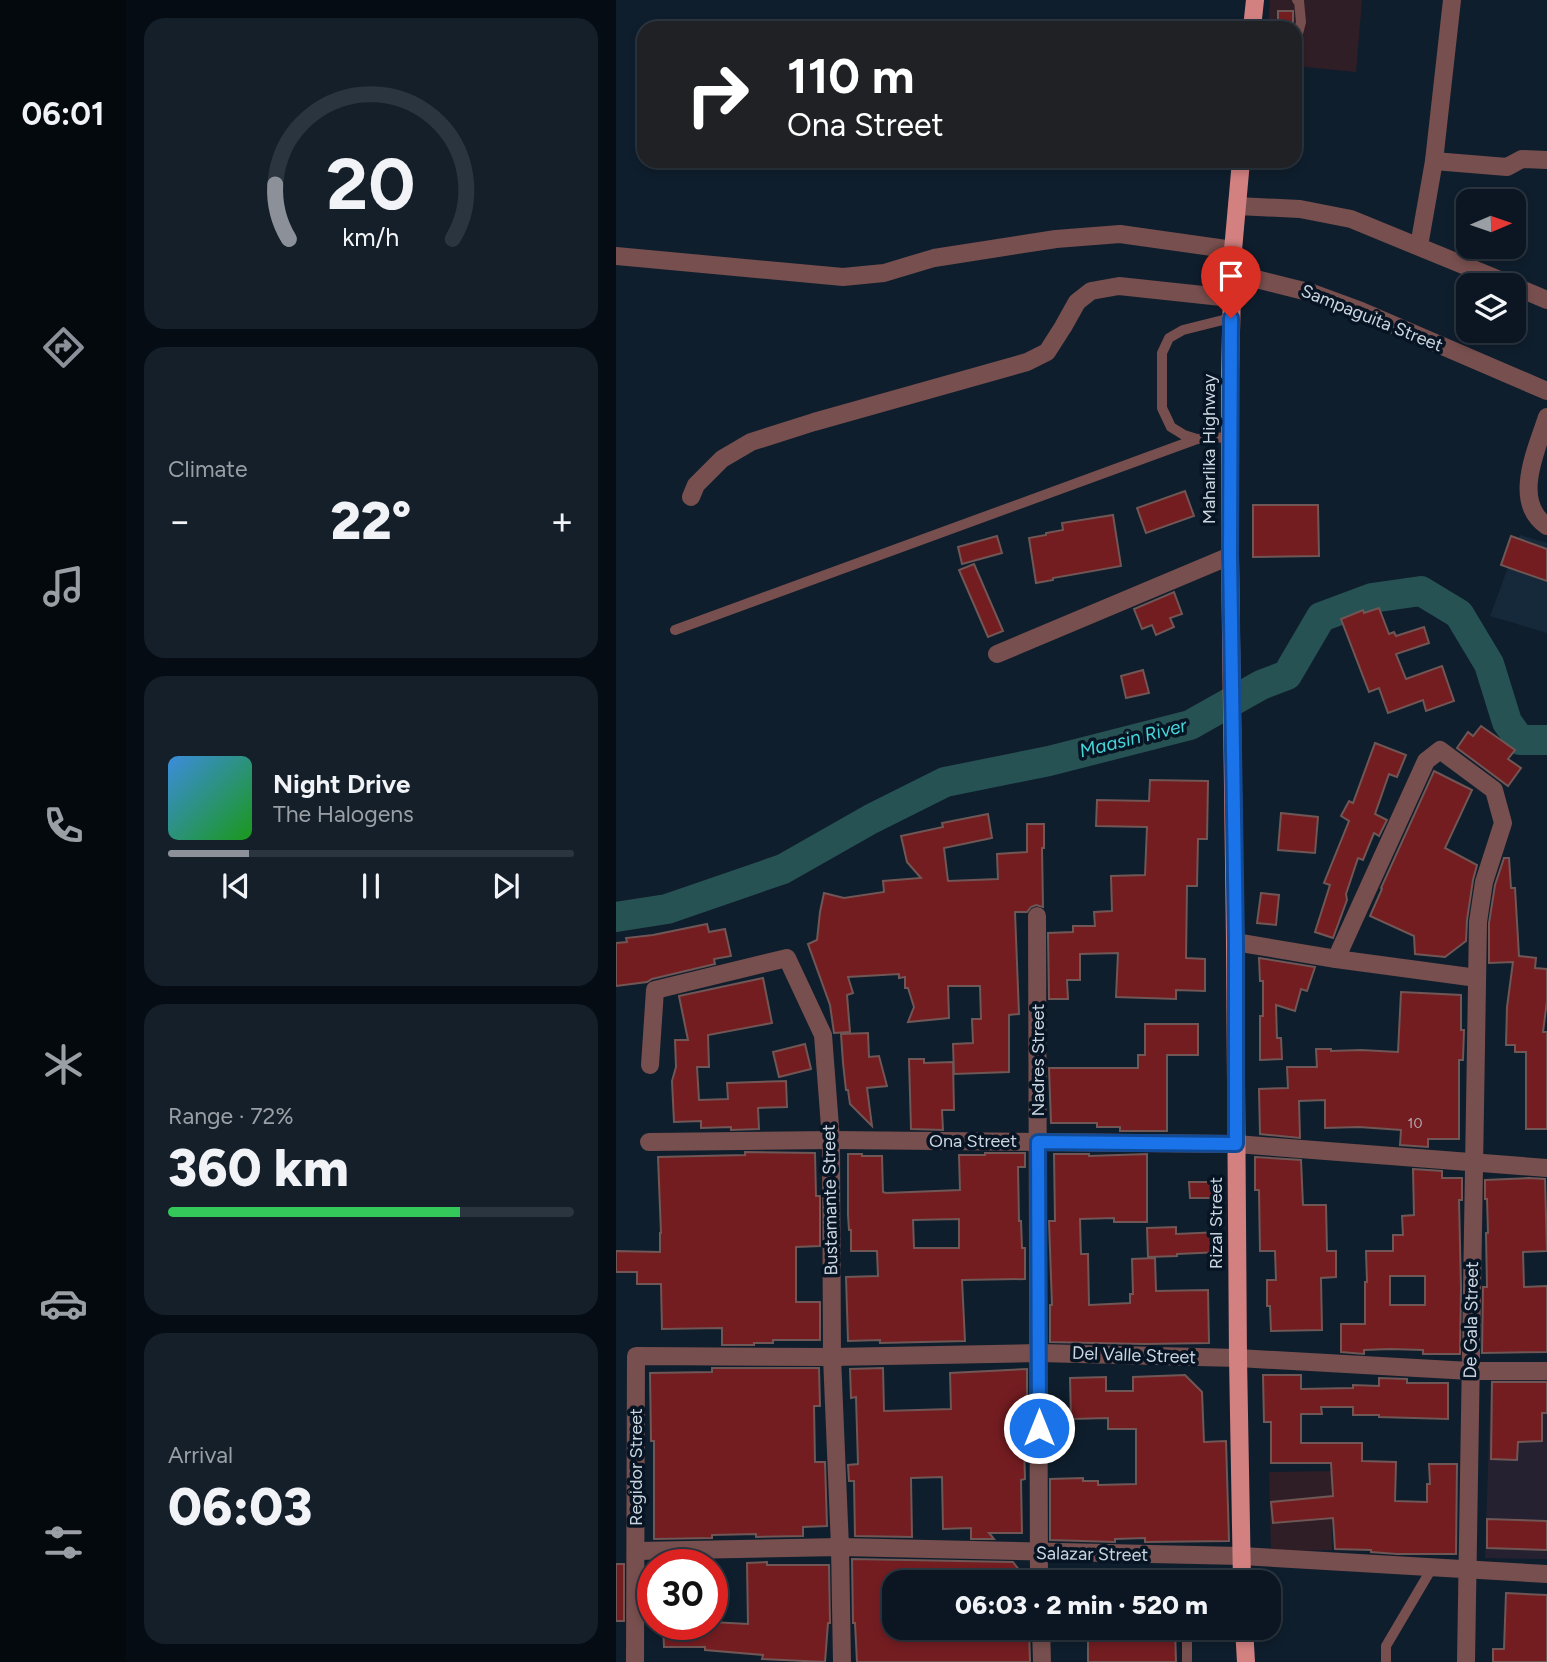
<!DOCTYPE html>
<html lang="en">
<head>
<meta charset="utf-8">
<style>
  body { margin:0; font-family:Figtree,sans-serif; background:#141f2a; color:#f1f3f6; height:100vh; display:flex; flex-direction:column; font-size:26px; white-space:nowrap }
  * { box-sizing:border-box; margin:0 }
  p { font-size:23px; color:#9a9fa5 }
  .icon { flex:none; width:38px; height:38px; fill:none; stroke:currentColor; stroke-width:2; stroke-linecap:round; stroke-linejoin:round }
  .map { position:relative; flex:1; overflow:hidden }
  .details { display:flex; flex-direction:column; gap:18px; padding:18px; background:#060c13; width:490px }
  .details>* { flex:none }
  .guide { position:absolute; left:21px; top:21px; width:665px; height:147px; border-radius:21px; box-shadow:0 4px 10px #0003,0 0 0 2px #2b3540; background:#202124; color:#fff; overflow:hidden }
  .needle { width:46px; rotate:88deg }
  .controls { position:absolute; left:840px; top:189px; display:grid; gap:14px }
  .controls a { display:grid; place-items:center; width:70px; height:70px; border-radius:14px; background:#0b1622; box-shadow:0 4px 10px #0003,0 0 0 2px #2b3540; font-size:35px }
  .speed { position:absolute; left:21px; top:1549px; display:flex; gap:14px; font-size:35px; font-weight:700; text-align:center }
  .speed>* { display:grid; place-content:center; width:91px; height:91px; border-radius:50%; background:#0b1622; box-shadow:0 4px 10px #0003,0 0 0 2px #2b3540; line-height:1 }
  .speed .limit { border:10px solid #d22; background:#fff; color:#111 }
  .pin { position:absolute; display:grid; place-items:center; width:60px; height:60px; color:#fff; margin:-72px -30px; border-radius:50% 50% 50% 0; rotate:-45deg; box-shadow:0 0 7px #0007 }
  .pin .icon { rotate:45deg }
  .me { position:absolute; width:77px; margin:-38px; rotate:0deg; stroke-linejoin:round; filter:drop-shadow(0 0 5px #0008) }
  .turn { display:flex; align-items:center; gap:24px; height:147px; padding:0 35px; font-size:32px }
  .turn .icon { width:91px; height:91px; stroke-width:2.5 }
  .turn b { display:block; font-size:49px; line-height:60px }
  .big { font-size:52px; font-weight:800; line-height:1.1 }
  .details .widget { flex:1; display:flex; flex-direction:column; justify-content:center; gap:10px; min-width:0; padding:0 24px; border-radius:21px; background:#141f2a }
  .details .dial { align-items:center; gap:0 }
  .dial svg { height:182px; overflow:visible; fill:none; stroke:#2b3540; stroke-width:7; stroke-linecap:round; text-anchor:middle }
  .dial text { fill:#f1f3f6; stroke:none }
  .song { display:flex; align-items:center; gap:21px }
  .cover { width:84px; height:84px; border-radius:10px; background:linear-gradient(135deg,hsl(210 70% 55%),hsl(120 70% 35%)) }
  .played { height:7px; border-radius:4px; background:linear-gradient(90deg,#8c9099 20%,#2b3540 20%) }
  .keys { display:flex; justify-content:space-around; direction:ltr }
  .heat { display:flex; justify-content:space-between; align-items:center; font-size:38px; direction:ltr }
  .charge { height:10px; border-radius:5px; background:linear-gradient(90deg,#34c759 72%,#2b3540 0) }
  .trip { position:absolute; left:266px; top:1570px; width:399px; height:70px; border-radius:21px; background:#0b1622; box-shadow:0 4px 10px #0003,0 0 0 2px #2b3540; font-weight:800; line-height:70px; text-align:center }
  main { display:flex; flex:1; min-height:0 }
  .dock { display:flex; flex-direction:column; width:126px; justify-content:space-around; align-items:center; background:#04090e; color:#9a9fa5 }
  .dock .icon { width:49px; height:49px }
  .dock .active { color:#8c9099 }
  .dock b { font-size:32px; color:#f1f3f6 }
  .map>svg:first-child { display:block }
  .commercial { fill:#2f1e25 }
  .built { fill:#15293b }
  .education { fill:#252131 }
  .lines { fill:none; stroke-linecap:round; stroke-linejoin:round }
  .river { stroke:#275253; stroke-width:30 }
  .building { fill:#731d21; stroke:#705654; stroke-width:2; fill-rule:evenodd }
  .service { stroke:#774f4e; stroke-width:10 }
  .minor { stroke:#774f4e; stroke-width:18 }
  .primary { stroke:#d28080; stroke-width:18 }
  .route-casing { stroke:#114b97; stroke-width:18 }
  .route { stroke:#1a73e8; stroke-width:12 }
  .labels { text-anchor:middle; dominant-baseline:central; stroke-width:7; stroke-linejoin:round; paint-order:stroke }
  .number-label { font-size:14px; fill:#b5a7b0 }
  .street-label { font-size:18px; fill:#cbd5df; stroke:#071423 }
  .water-label { font-size:19px; font-style:italic; fill:#46d6da; stroke:#071423 }
</style>
</head>
<body>
<main>
<nav class="dock">
<b>06:01</b>
<svg class="icon active" aria-label="directions" viewBox="0 0 24 24"><path d="M12 3l9 9-9 9-9-9zM9 14v-3h6M13 9l2 2-2 2"/></svg>
<svg class="icon" aria-label="music" viewBox="0 0 24 24"><path d="M9 18V5l10-2v13"/><circle cx="6" cy="18" r="3"/><circle cx="16" cy="16" r="3"/></svg>
<svg class="icon" aria-label="phone" viewBox="0 0 24 24"><path d="M5 4h4l2 5-3 2q2 4 5 5l2-3 5 2v4C11 20 4 13 5 4z"/></svg>
<svg class="icon" aria-label="climate" viewBox="0 0 24 24"><path d="M12 3v18M4 7l16 10M4 17L20 7"/></svg>
<svg class="icon" aria-label="car" viewBox="0 0 24 24"><path d="M5 17H2v-5l4-1 3-4h7l3 4 3 1v5h-3M9 17h6M6 11h13"/><circle cx="7" cy="17" r="2"/><circle cx="17" cy="17" r="2"/></svg>
<svg class="icon" aria-label="filters" viewBox="0 0 24 24"><path d="M4 7h16M4 17h16"/><circle cx="9" cy="7" r="2"/><circle cx="15" cy="17" r="2"/></svg>
</nav>
<section class="details">
<div class="widget dial"><svg viewBox="0 0 100 80">
<path d="M14 69A42 42 0 1 1 86 69"/>
<path d="M14 69A42 42 0 0 1 8 45" stroke="#8c9099"/>
<text x="50" y="56" font-size="32" font-weight="700">20</text>
<text x="50" y="72" font-size="11">km/h</text>
</svg></div>
<div class="widget"><p>Climate</p>
<div class="heat"><a>−</a><b class="big">22°</b><a>+</a></div>
</div>
<div class="widget">
<div class="song"><i class="cover"></i><div><b>Night Drive</b><p>The Halogens</p></div></div>
<div class="played"></div>
<div class="keys"><svg class="icon" aria-label="previous" viewBox="0 0 24 24"><path d="M18 5L8 12l10 7zM5 5v14"/></svg><svg class="icon" aria-label="pause" viewBox="0 0 24 24"><path d="M8 5v14M16 5v14"/></svg><svg class="icon" aria-label="next" viewBox="0 0 24 24"><path d="M6 5l10 7-10 7zM19 5v14"/></svg></div>
</div>
<div class="widget"><p>Range · 72%</p><b class="big">360 km</b><div class="charge"></div></div>
<div class="widget"><p>Arrival</p><b class="big">06:03</b></div>
</section>
<div class="map">
<svg width="931" height="1662" viewBox="0 0 931 1662">
  <rect width="100%" height="100%" fill="#0f1e2d"/>
  <g class="commercial">
    <path d="M654 0H746L740 72 679 66V28H652Z"/>
    <path d="M715 1471 716 1550 655 1551 653 1472Z"/>
  </g>
  <path class="built" d="M904 535 931 543V633L874 616Z"/>
  <path class="education" d="M875 1377 931 1379V1559L869 1558Z"/>
  <g class="lines">
    <path class="river" d="M0 917 51 909 167 869 255 819 329 782 433 761 574 725 645 685 671 675 705 617 756 598 805 591 843 614 873 664 891 722 904 740H931"/>
  </g>
  <g class="building">
    <path d="M662 11H677V21L676 28H662Z"/>
    <path d="M569 491 578 516 530 533 521 508Z"/>
    <path d="M637 505H702L703 556 637 557Z"/>
    <path d="M497 515 505 566 437 578V580L420 583 413 538 430 535V533L447 530 446 523Z"/>
    <path d="M381 536 386 553 346 564 342 547Z"/>
    <path d="M895 536 931 549V581L885 565Z"/>
    <path d="M358 564 387 631 372 637 343 570Z"/>
    <path d="M558 592 566 614 554 618 558 627 540 635 536 625 526 629 518 609Z"/>
    <path d="M763 608 773 634 778 632 780 636 808 627 813 643 780 654 790 679 826 666 838 701 810 711 807 700 772 713 763 688 753 692 725 619 747 610 748 613Z"/>
    <path d="M527 670 533 693 510 698 505 676Z"/>
    <path d="M865 726 899 750 892 759 905 768 892 786 841 748 852 732 857 736Z"/>
    <path d="M759 743 790 755 781 777 773 774 759 814 771 820 763 836 758 833 747 860 742 858 730 894 731 900 717 938 699 932 714 885 708 883 733 821 725 816 733 801 737 803Z"/>
    <path d="M818 771 856 790 829 848 861 865 857 880 851 920 850 941 829 957 799 954 798 936 754 916 766 889 765 888Z"/>
    <path d="M534 780 592 781 591 839H582L581 886H571L570 958 589 959V991L560 990V999L500 997 502 953 464 954V980H451L452 999H433L432 933 457 932V926H479L478 912 496 911 495 876 529 875 531 827 480 826 481 800 533 801Z"/>
    <path d="M665 813 702 817 699 853 662 850Z"/>
    <path d="M372 814 376 838 328 848 332 881 382 879 381 854 411 852V824H428V848H426L427 907 420 905 415 907 411 912H399L403 1014 393 1015V1072L338 1074 337 1044 357 1043 356 1019H365L364 986H332L333 1018 292 1022 298 1007 292 988H289V977L283 978V974L232 977 237 993 231 995 234 1032 218 1033 214 1005 192 944 201 940 204 912 208 893 228 898 268 892 267 881 305 878 291 862 285 836 327 827 326 823Z"/>
    <path d="M888 858H893L895 888H899L903 956 920 958 919 968 931 969V1001L927 1032H931V1129H910V1052H899V1045H890L891 1007 897 962 873 963V923L879 885Z"/>
    <path d="M645 893 663 895 660 925 641 923Z"/>
    <path d="M91 924 93 932 109 929 115 956 98 959 99 964 36 979 31 982 0 986V943L11 942 10 938 37 935Z"/>
    <path d="M643 958 699 967 691 991 685 989 679 1011 660 1005 661 1038H665L666 1059 644 1060V1016H647V981H644Z"/>
    <path d="M147 978 156 1023 92 1035 93 1067H81L83 1100 112 1099 111 1083 170 1081 171 1107 142 1108 143 1129 115 1130V1127L85 1128V1121L58 1122 56 1081 60 1067 59 1040H72L63 996Z"/>
    <path d="M785 992 845 995V1030H848L847 1060H843V1139H812V1147L784 1145 785 1130 743 1127 709 1128V1100L683 1101 684 1138 644 1134 643 1089 672 1088 671 1067H701L700 1049H715V1051L745 1050 782 1052Z"/>
    <path d="M529 1024H582V1055H551V1131H504V1127H481V1123H435L433 1068H522V1055H529Z"/>
    <path d="M252 1033 253 1057 263 1056 271 1086 251 1088 256 1126 234 1104 232 1090H230L227 1063 225 1034Z"/>
    <path d="M189 1044 195 1069 163 1077 157 1052Z"/>
    <path d="M293 1059H308V1063L337 1062 338 1110H326L327 1130 295 1129Z"/>
    <path d="M129 1152 199 1153 200 1196H204V1246L180 1247V1302H204V1340H157V1343H138V1345H106V1328L46 1329 45 1284H21V1272H0V1251L44 1252V1233H45L42 1157 129 1155Z"/>
    <path d="M369 1153H409V1167H402L403 1221H405L406 1248H409V1279L346 1280 349 1341 264 1343V1340L232 1341 230 1277 262 1276 261 1251H235V1230H233L232 1215V1154H246V1156H266L267 1192 270 1193 344 1190 343 1155H369ZM343 1219V1248H298L297 1220Z"/>
    <path d="M438 1154H473V1156L531 1154V1222H498V1218L464 1219 465 1254H472L473 1305 514 1303V1294H517L516 1259 539 1258 540 1291 592 1290 593 1343 529 1344 434 1342V1305H436L433 1221H439Z"/>
    <path d="M639 1157 685 1160 687 1205H710L711 1251H720V1277L705 1278 706 1330 655 1331 654 1306H651V1280H660L659 1251H644L643 1190H639Z"/>
    <path d="M797 1169 826 1171V1178H846V1200H843L845 1288 844 1354H807V1350L774 1349 748 1350V1354L725 1352V1324H749V1282H751L750 1251H777V1235H787L786 1216 798 1215ZM774 1276H809V1305H774Z"/>
    <path d="M913 1178 929 1179 931 1251 907 1252 908 1287 931 1286V1352L866 1353 867 1287H871L870 1233H872L871 1199H869V1180Z"/>
    <path d="M573 1182H600V1198H574Z"/>
    <path d="M560 1227V1234L604 1232 605 1252 561 1254V1256L532 1257 531 1228Z"/>
    <path d="M96 1368H203L204 1406H198L199 1462H209L211 1526 187 1527V1536L140 1537V1534L96 1535V1538L38 1539V1441H35L34 1373 96 1372Z"/>
    <path d="M267 1368 268 1411 335 1409 334 1373 411 1369V1444H408L409 1479 405 1480 406 1533H373L378 1539H355V1528L327 1529 326 1477 295 1478 296 1537 239 1536 238 1481H233L232 1465 242 1464 240 1397 235 1398 234 1369Z"/>
    <path d="M569 1375 586 1392 588 1442 610 1441 613 1541 529 1542V1538L499 1539V1542L434 1540V1479L467 1478V1481H482V1485L520 1484V1429H492V1418L455 1419 454 1378 490 1377V1391H517V1377Z"/>
    <path d="M647 1375H685V1389L737 1388V1385L763 1386V1378L791 1379V1383H832V1419L763 1417V1415H737V1407H705L706 1414H685V1443H746V1461L780 1462 779 1501 811 1502V1484H814L813 1464H841L840 1554H781L755 1552V1550L719 1549 717 1518 657 1523 655 1502 717 1496 715 1463H655V1422H648Z"/>
    <path d="M876 1382H931V1413H926V1441L902 1442 901 1460 875 1459Z"/>
    <path d="M871 1519 931 1521V1550L871 1548Z"/>
    <path d="M236 1559 397 1562 412 1582H278V1628H301V1632L324 1630V1632L413 1629 414 1662H241L239 1623H237Z"/>
    <path d="M151 1562V1565H213L214 1623H212L209 1662 146 1659 147 1655 89 1650V1647H48L47 1624H96V1622L132 1624 131 1563Z"/>
    <rect x="0" y="1564" width="8" height="57"/>
    <path d="M890 1593 931 1595V1662H877V1649H888Z"/>
    <path d="M494 1628H559L560 1662H472V1634L494 1633Z"/>
  </g>
  <g class="lines">
    <g class="service">
      <path d="M679 45 685 22 683 1 681 0"/>
      <path d="M581 439 568 435 555 427 546 408V353L553 338 567 330 615 318"/>
      <path d="M59 630 581 439 614 437"/>
      <path d="M571 1662V1637L581 1628"/>
      <path d="M770 1662V1646L816 1568"/>
    </g>
    <g class="minor">
      <path d="M818 161 891 167 906 159 931 160"/>
      <path d="M621 206 684 209 735 219 896 285"/>
      <path d="M803 246 818 161 836 0"/>
      <path d="M0 256 227 277 268 273 318 258 440 239 504 234 617 250"/>
      <path d="M616 273 696 293 745 311 931 391"/>
      <path d="M898 286 931 300"/>
      <path d="M931 417C921 449 895 502 931 526"/>
      <path d="M75 497 80 485 106 459 135 442 198 422 411 362 431 352 447 327 461 302 475 291 503 286 615 298"/>
      <path d="M381 654 614 556"/>
      <path d="M421 916 423 1582"/>
      <path d="M619 942 720 959 861 978"/>
      <path d="M720 959 810 761 824 750 878 790 887 823 868 882 862 922 850 1662"/>
      <path d="M34 1065 39 990 171 958 207 1035 215 1140 216 1357 224 1547 226 1662"/>
      <path d="M33 1142 215 1140 620 1144 931 1168"/>
      <path d="M20 1551 224 1547 625 1556 931 1574"/>
      <path d="M425 1628 426 1662"/>
      <path d="M19 1662 20 1356 216 1357 423 1353 622 1358 854 1371H931"/>
    </g>
    <g class="primary">
      <path d="M636 28 639 0"/>
      <path d="M625 161 617 250 614 373V556L619 942 622 1358 626 1582"/>
      <path d="M628 1628 630 1662"/>
    </g>
  </g>
  <g class="lines">
    <defs>
      <path id="route" d="M423 1428 422 1142 620 1144V942L614 556 615 318"/>
    </defs>
    <use href="#route" class="route-casing"/>
    <use href="#route" class="route"/>
  </g>
  <g class="labels">
    <g class="number-label">
      <text x="799" y="1123">10</text>
    </g>
    <g class="street-label">
      <text transform="translate(756 318) rotate(22)">Sampaguita Street</text>
      <text transform="translate(593 449) rotate(-90)">Maharlika Highway</text>
      <text transform="translate(422 1060) rotate(-90)">Nadres Street</text>
      <text x="357" y="1141">Ona Street</text>
      <text transform="translate(214 1200) rotate(-91)">Bustamante Street</text>
      <text transform="translate(600 1223) rotate(-90)">Rizal Street</text>
      <text transform="translate(855 1320) rotate(-89)">De Gala Street</text>
      <text transform="translate(518 1355) rotate(2)">Del Valle Street</text>
      <text transform="translate(20 1467) rotate(-90)">Regidor Street</text>
      <text transform="translate(476 1554) rotate(1)">Salazar Street</text>
    </g>
    <g class="water-label">
      <text transform="translate(517 738) rotate(-14)">Maasin River</text>
    </g>
  </g>
</svg>
<div class="controls">
<a><svg class="needle" viewBox="-14 -14 28 28"><path d="M0-13l5 13h-10z" fill="#e53935"/><path d="M0 13l5-13h-10z" fill="#9a9fa5"/></svg></a>
<a><svg class="icon" aria-label="layers" viewBox="0 0 24 24"><path d="M12 4l9 5-9 5-9-5zM3 14l9 5 9-5"/></svg></a>
</div>
<div class="speed"><div class="limit">30</div></div>
<div class="pin" style="left:615px;top:318px;background:#d93025"><svg class="icon" aria-label="arrive" viewBox="0 0 24 24"><path d="M6 21V4h12l-3 4 3 4H6"/></svg></div>
<svg class="me" style="left:423px;top:1428px" viewBox="-20 -20 40 40"><circle r="17" fill="#1a73e8" stroke="#fff" stroke-width="3"/><path d="M0-11L8 9 0 5-8 9z" fill="#fff"/></svg>
<div class="trip">06:03 · 2 min · 520 m</div>
<div class="guide">
<div class="turn"><svg class="icon" aria-label="right" viewBox="0 0 24 24"><path d="M7 20v-9h11M14 6l5 5-5 5"/></svg><div><b>110 m</b>Ona Street</div></div>
</div>
</div>
</main>
</body>
</html>
